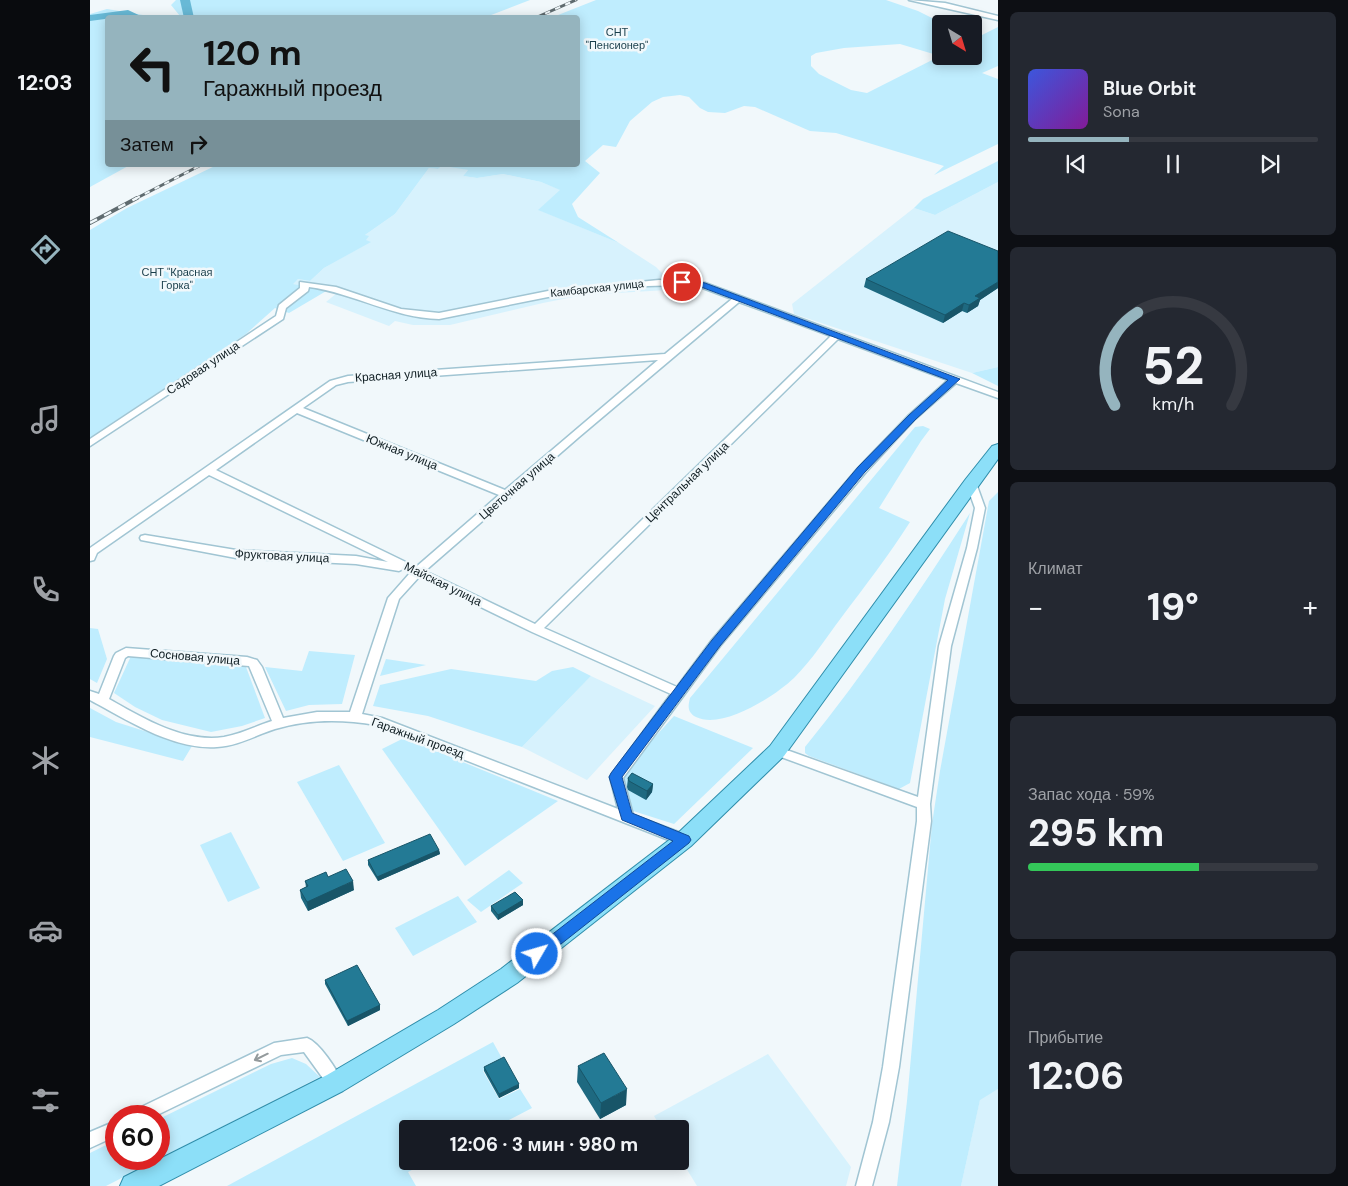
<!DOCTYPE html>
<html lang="ru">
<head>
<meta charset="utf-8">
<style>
  body { margin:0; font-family:"DM Sans",sans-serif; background:#242831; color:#f1f3f6; height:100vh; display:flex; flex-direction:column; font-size:19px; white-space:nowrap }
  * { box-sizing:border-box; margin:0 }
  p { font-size:16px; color:#9ea1a6 }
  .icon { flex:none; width:28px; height:28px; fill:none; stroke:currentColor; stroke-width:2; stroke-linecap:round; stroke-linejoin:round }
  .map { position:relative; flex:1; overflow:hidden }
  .side { display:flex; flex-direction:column; gap:12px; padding:12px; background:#0d0f14; width:350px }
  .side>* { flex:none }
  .hud { position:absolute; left:15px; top:15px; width:475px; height:152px; border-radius:5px; box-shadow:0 2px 12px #0003; background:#95b4be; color:#111; overflow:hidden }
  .needle { width:32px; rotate:142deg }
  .fabs { position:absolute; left:842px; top:15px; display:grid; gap:10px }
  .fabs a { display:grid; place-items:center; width:50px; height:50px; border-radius:5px; background:#171b24; box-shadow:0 2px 12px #0003; font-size:25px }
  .speed { position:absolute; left:15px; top:1105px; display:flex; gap:10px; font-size:25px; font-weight:700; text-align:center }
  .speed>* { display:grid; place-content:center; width:65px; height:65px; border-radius:50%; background:#171b24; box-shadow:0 2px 12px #0003; line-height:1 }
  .speed .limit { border:8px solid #d22; background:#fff; color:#111 }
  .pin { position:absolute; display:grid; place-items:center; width:42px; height:42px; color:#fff; margin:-21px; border:2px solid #fff; border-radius:50%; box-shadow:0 1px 5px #0007 }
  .me { position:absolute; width:55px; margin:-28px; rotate:52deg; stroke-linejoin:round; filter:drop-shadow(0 0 4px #0008) }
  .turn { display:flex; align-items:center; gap:18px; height:105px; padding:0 15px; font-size:22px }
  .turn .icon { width:65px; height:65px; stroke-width:2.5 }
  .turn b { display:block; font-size:35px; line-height:42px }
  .then { display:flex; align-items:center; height:48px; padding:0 15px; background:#0003; gap:10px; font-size:19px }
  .big { font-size:38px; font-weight:700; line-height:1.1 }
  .side .card { flex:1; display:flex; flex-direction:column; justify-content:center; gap:8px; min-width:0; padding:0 18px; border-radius:8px; background:#242831 }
  .side .dial { align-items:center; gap:0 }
  .dial svg { height:130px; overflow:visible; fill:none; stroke:#363941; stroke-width:7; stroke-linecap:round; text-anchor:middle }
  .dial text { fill:#f1f3f6; stroke:none }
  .song { display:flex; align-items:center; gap:15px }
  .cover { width:60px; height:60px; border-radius:8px; background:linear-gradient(135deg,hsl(230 70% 55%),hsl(290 70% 35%)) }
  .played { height:5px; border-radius:2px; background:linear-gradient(90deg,#95b4be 35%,#363941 35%) }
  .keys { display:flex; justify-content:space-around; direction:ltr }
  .heat { display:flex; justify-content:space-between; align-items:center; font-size:28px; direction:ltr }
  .charge { height:8px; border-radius:4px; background:linear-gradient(90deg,#34c759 59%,#363941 0) }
  .trip { position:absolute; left:309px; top:1120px; width:290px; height:50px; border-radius:5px; background:#171b24; box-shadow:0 2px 12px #0003; font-weight:700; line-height:50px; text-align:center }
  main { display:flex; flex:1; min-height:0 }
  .tabs { display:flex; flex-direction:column; width:90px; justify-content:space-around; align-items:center; background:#090b0e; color:#9ea1a6 }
  .tabs .icon { width:35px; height:35px }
  .tabs .active { color:#95b4be }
  .tabs b { font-size:22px; color:#f1f3f6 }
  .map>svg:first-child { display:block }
  .built { fill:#d7f2fd }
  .green { fill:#bfedfe; fill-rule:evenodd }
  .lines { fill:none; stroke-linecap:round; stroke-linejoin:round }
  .river { fill:#68b9d6; fill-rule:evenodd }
  .street-casing { stroke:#a1c5d3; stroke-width:3 }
  .primary-casing { stroke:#2f8eab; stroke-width:2 }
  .street { fill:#fff; fill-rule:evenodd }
  .primary { fill:#8cdff8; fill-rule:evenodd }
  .rail-far1-casing { stroke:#5f6b6f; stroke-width:3 }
  .rail-casing { stroke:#5f6b6f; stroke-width:4 }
  .rail-far1 { stroke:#f1f8fb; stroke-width:2; stroke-dasharray:5.5; stroke-linecap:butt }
  .rail { stroke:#f1f8fb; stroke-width:2.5; stroke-dasharray:8; stroke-linecap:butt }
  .wall { fill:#1e6980 }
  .shaded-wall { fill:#185568 }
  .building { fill:#237a95; stroke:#185568 }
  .oneway { stroke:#939a9c }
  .route { fill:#1a73e8; stroke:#114b97 }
  .labels { text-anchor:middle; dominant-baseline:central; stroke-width:5; stroke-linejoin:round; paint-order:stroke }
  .far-park-label { font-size:11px; fill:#183d4a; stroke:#f1f8fb }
  .far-street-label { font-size:11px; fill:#101e23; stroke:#f1f8fb }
  .street-label { font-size:12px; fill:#101e23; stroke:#f1f8fb }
</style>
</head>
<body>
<main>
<nav class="tabs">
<b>12:03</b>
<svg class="icon active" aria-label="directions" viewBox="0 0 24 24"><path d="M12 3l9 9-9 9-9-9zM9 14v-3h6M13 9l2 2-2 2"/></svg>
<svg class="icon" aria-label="music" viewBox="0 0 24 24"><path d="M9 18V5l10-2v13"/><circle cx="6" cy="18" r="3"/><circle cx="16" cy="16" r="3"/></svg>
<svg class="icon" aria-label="phone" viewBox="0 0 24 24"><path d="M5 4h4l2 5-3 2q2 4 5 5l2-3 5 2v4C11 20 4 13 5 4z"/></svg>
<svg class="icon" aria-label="climate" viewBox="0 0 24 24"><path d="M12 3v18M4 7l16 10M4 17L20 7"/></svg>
<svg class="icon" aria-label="car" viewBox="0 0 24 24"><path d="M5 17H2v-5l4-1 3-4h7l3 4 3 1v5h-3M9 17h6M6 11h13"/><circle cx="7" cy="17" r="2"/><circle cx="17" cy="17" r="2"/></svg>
<svg class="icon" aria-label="filters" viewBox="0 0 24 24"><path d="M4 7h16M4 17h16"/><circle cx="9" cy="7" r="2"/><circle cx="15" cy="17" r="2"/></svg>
</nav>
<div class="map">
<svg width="908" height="1186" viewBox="0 0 908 1186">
  <rect width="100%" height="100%" fill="#f1f8fb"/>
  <g class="built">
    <path d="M353 165H362L361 166 378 170 373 176 387 178 413 174 451 182 471 190 449 210 529 243 566 267 575 276 559 285H576L577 290 493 295 453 303 360 325H323L305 321 299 326 236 302 247 293 238 290 202 284 208 279 220 281 234 268 280 242 275 240V235L305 214 339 168 348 169Z"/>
    <path d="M908 182V367L882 373 704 314 702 304 824 208 845 215Z"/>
    <path d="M501 676 565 706 497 780 432 747Z"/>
    <path d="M678 1054 761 1167 756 1186H607L590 1158V1129H572L564 1116Z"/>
    <path d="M908 1089V1186H871L890 1099Z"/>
  </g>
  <g class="green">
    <path d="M86 0H440L396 17 86 18 90 16 81 5Z"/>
    <path d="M506 0H796L828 11 854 24H851V56H884V39L908 27V66L892 73 908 79V144L844 175 854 166 746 133 720 131 665 107 654 106 635 113 618 112 610 108 599 97 590 95 573 97 562 102 540 121 526 147 513 145 495 161 510 173 482 204 488 217 529 243 448 210 470 190 451 182 413 174 387 178 373 176 378 170 360 167 362 165H488V18L463 17ZM810 44 850 56 777 93 761 90 729 74 721 66V56L726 53 754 48Z"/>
    <path d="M17 9 65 17 18 18V165H40L0 187V14Z"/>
    <path d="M908 161V182L845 215 824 208 833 199Z"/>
    <path d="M127 165H353L348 169 339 168 305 214 275 235 279 236 276 240 281 242 234 268 220 281 208 279 203 284 238 290 199 313 185 308 156 334 0 438V230L37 208Z"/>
    <path d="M908 367V386L882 373Z"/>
    <path d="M833 426 840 429 831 441 789 508 820 522C799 555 775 586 751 618 736 638 722 660 704 678 685 696 633 730 606 717 597 712 598 706 600 698L825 427Z"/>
    <path d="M908 492V1089L890 1100 871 1186H807L817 1101 842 824 850 771 899 501Z"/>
    <path d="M880 513 855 599 820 783 809 789 719 756 715 753V747C776 672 828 594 880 513Z"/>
    <path d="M0 628 8 629 17 659 7 683 0 679Z"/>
    <path d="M219 651 265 655 252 704 219 705 196 711 175 667 212 671Z"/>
    <path d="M41 656 156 667 175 718 152 726 121 732 72 720 45 707 24 693Z"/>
    <path d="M296 659 336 665 290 676Z"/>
    <path d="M483 667 501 676 432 747 338 716 283 706 290 685 361 669 446 681 462 671Z"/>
    <path d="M0 708 26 722 102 746 93 761 0 737Z"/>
    <path d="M584 716 663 748 584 824 537 809 533 772Z"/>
    <path d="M314 738 468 801 375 866 292 749Z"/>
    <path d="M249 765 295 843 253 861 207 782Z"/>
    <path d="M141 832 170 888 138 902 110 845Z"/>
    <path d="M419 870 433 883 391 912 377 900Z"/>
    <path d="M368 896 387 922 323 956 305 928Z"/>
    <path d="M403 1042 414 1062 393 1071 409 1099 430 1089 442 1108 402 1129H318V1161H339L318 1172 326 1186H137Z"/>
    <path d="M202 1058 216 1064 230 1077 16 1186H0V1153L26 1140V1159H69V1119L181 1064Z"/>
  </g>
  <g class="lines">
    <g class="river">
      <path d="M90 0H100L104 18H94Z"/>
      <path d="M38 10 55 18 37 16 0 21V15Z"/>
    </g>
    <defs>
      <g id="street">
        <path d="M819 0 855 3 908 16V20Z"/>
        <path d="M569 280 615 283 908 392V398L866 383 825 419 776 472 630 646 533 778 543 815 599 836 601 840 599 844 594 845 589 844 286 725C252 719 218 719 185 729 166 735 148 746 127 747 82 750 38 720 0 700V691L9 694 24 656 26 653 36 648 157 657 167 660 172 667 193 718 227 712H260L298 598 320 573 313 569 309 571 266 564 146 558 51 540 50 538 51 536 55 535 146 550 266 556 298 562 119 475 7 553 4 560 0 561V548L240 381 258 376 575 354 642 299 610 287 590 285 558 286 458 297 349 319C303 318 264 293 219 287L218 291 196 308 193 319 0 446V439L186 316 189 305 210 288V282L246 287 311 309 349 313 458 291ZM649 302 741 336 445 624 335 571 489 437ZM748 339 858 380 819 415 768 468 622 640 587 687 454 628ZM568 360 415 490 213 408 246 385 258 382ZM207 413 409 495 326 567 126 470ZM329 577 442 632 581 694 520 777 528 809 292 718 272 714 309 599ZM38 656 159 666 182 721C166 726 151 734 134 737 93 743 53 718 19 699L35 658Z"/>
        <path d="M881 480 886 483 895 508 887 548 861 646 840 804 841 821 809 1067 799 1122 782 1186H766L783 1122 793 1067 827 821V807L683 754 681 751 683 748H691L828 797 849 646 877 548 885 508 876 483Z"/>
        <path d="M217 1038C230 1043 247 1070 253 1083L250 1088 245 1090 240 1088 214 1052 191 1055 65 1116H41L43 1111 184 1043Z"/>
        <path d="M26 1121V1136L0 1148V1132Z"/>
      </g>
      <path id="primary" d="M908 444V459L694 756 601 846 427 983 364 1024 253 1091 69 1186H30L34 1177 237 1075 348 1010 411 969 587 834 680 746 875 480 902 446Z"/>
    </defs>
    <use href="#street" class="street-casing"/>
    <use href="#primary" class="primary-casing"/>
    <use href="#street" class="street"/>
    <use href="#primary" class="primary"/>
    <defs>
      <g id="rail-far1">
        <path d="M445 18 486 0"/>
        <path d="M45 199 111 165"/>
      </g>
      <path id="rail" d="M0 223 47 198"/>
    </defs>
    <use href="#rail-far1" class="rail-far1-casing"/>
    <use href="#rail" class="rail-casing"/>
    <use href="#rail-far1" class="rail-far1"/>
    <use href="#rail" class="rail"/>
  </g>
  <g class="wall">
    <path d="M908 251V288L890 300 888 306 877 313 872 311 853 323 774 287 776 279Z"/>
    <path d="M538 778 563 784 562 792 556 800 538 790 537 787Z"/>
    <path d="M349 850 350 854 288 881 278 865V860Z"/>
    <path d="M238 877 264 890 218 911 211 898 210 890 216 887 215 881Z"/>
    <path d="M433 900V905L408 920 401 911V906Z"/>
    <path d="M235 980 290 1005V1010L258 1026 235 984Z"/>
    <path d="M488 1066 536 1105 510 1119 487 1082Z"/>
    <path d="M394 1067 429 1088 409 1098 394 1071Z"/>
  </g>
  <g class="shaded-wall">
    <path d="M908 282V288L890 300 888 306 877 313 879 305 885 296Z"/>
    <path d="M874 303 872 311 853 323 855 315Z"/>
    <path d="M563 784 562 792 556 800 557 791Z"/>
    <path d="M349 850 350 854 288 881 287 877Z"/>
    <path d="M263 881 264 890 218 911 217 902Z"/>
    <path d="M433 900V905L408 920V915Z"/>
    <path d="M290 1005V1010L258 1026 257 1021Z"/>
    <path d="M429 1084V1088L409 1098V1094Z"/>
    <path d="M537 1089 536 1105 510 1119 511 1103Z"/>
  </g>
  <g class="building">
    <path d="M858 231 908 251V282L885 296 890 298 879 305 874 303 855 315 776 279Z"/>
    <path d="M542 773 563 784 557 791 539 781 538 778Z"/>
    <path d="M340 834 349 850 287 877 278 860Z"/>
    <path d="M256 869 263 881 217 902 210 890 218 886 215 881 236 872 238 877Z"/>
    <path d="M425 892 433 900 408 915 401 906Z"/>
    <path d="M267 965 290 1005 257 1021 235 980Z"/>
    <path d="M514 1053 537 1089 511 1103 488 1066Z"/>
    <path d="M414 1057 429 1084 409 1094 394 1067Z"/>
  </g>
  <defs><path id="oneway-shaft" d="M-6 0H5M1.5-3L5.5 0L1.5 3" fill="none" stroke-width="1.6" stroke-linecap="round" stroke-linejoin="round" transform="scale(1.25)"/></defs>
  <use class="oneway" href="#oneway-shaft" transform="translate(171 1057) rotate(154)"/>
  <path class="route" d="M592 279 615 283 870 379 826 419 775 472 630 646 532 777 542 813 599 836 601 840 599 843 452 959 447 961 442 959 440 954 442 950 583 841 532 820 519 777 521 773 622 640 768 467 819 415 858 380 611 287 588 283 587 282Z"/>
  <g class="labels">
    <g class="far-park-label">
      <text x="527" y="32">СНТ<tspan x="527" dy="13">"Пенсионер"</tspan></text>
      <text x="87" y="272">СНТ "Красная<tspan x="87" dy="13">Горка"</tspan></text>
    </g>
    <g class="far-street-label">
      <text transform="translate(507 288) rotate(-6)">Камбарская улица</text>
    </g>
    <g class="street-label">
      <text transform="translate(113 368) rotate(-34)">Садовая улица</text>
      <text transform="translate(306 375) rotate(-4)">Красная улица</text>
      <text transform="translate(312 452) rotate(22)">Южная улица</text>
      <text transform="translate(597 482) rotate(-44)">Центральная улица</text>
      <text transform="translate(427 486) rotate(-41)">Цветочная улица</text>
      <text transform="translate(192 556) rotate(3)">Фруктовая улица</text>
      <text transform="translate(353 584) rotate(26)">Майская улица</text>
      <text transform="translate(105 657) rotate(5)">Сосновая улица</text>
      <text transform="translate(328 738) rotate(20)">Гаражный проезд</text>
    </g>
  </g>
</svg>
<div class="fabs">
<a><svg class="needle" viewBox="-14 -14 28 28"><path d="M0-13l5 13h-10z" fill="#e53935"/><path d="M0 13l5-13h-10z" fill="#9ea1a6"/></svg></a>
</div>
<div class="speed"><div class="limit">60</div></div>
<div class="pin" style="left:592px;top:282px;background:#d93025"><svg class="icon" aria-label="arrive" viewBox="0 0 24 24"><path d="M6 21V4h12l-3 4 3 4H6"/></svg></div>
<svg class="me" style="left:447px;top:954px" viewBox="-20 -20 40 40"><circle r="17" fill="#1a73e8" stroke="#fff" stroke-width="3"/><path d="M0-11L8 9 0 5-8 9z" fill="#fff"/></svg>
<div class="trip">12:06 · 3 мин · 980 m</div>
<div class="hud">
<div class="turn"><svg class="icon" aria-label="left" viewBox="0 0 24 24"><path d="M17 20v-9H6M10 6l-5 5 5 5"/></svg><div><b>120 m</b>Гаражный проезд</div></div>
<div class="then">Затем<svg class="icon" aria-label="right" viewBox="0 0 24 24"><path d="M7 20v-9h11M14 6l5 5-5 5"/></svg></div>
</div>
</div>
<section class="side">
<div class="card">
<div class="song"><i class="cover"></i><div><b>Blue Orbit</b><p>Sona</p></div></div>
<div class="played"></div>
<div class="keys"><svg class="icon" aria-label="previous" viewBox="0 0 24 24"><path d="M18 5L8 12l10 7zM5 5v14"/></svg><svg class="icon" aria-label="pause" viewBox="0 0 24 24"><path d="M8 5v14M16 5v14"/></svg><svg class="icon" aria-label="next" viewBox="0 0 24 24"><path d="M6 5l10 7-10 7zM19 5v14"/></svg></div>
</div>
<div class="card dial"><svg viewBox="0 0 100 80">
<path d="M14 69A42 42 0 1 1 86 69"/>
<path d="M14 69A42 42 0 0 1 28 12" stroke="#95b4be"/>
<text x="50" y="56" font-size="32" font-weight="700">52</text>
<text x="50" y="72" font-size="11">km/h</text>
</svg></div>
<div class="card"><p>Климат</p>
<div class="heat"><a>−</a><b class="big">19°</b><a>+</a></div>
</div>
<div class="card"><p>Запас хода · 59%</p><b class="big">295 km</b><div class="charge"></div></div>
<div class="card"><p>Прибытие</p><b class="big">12:06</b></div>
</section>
</main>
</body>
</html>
